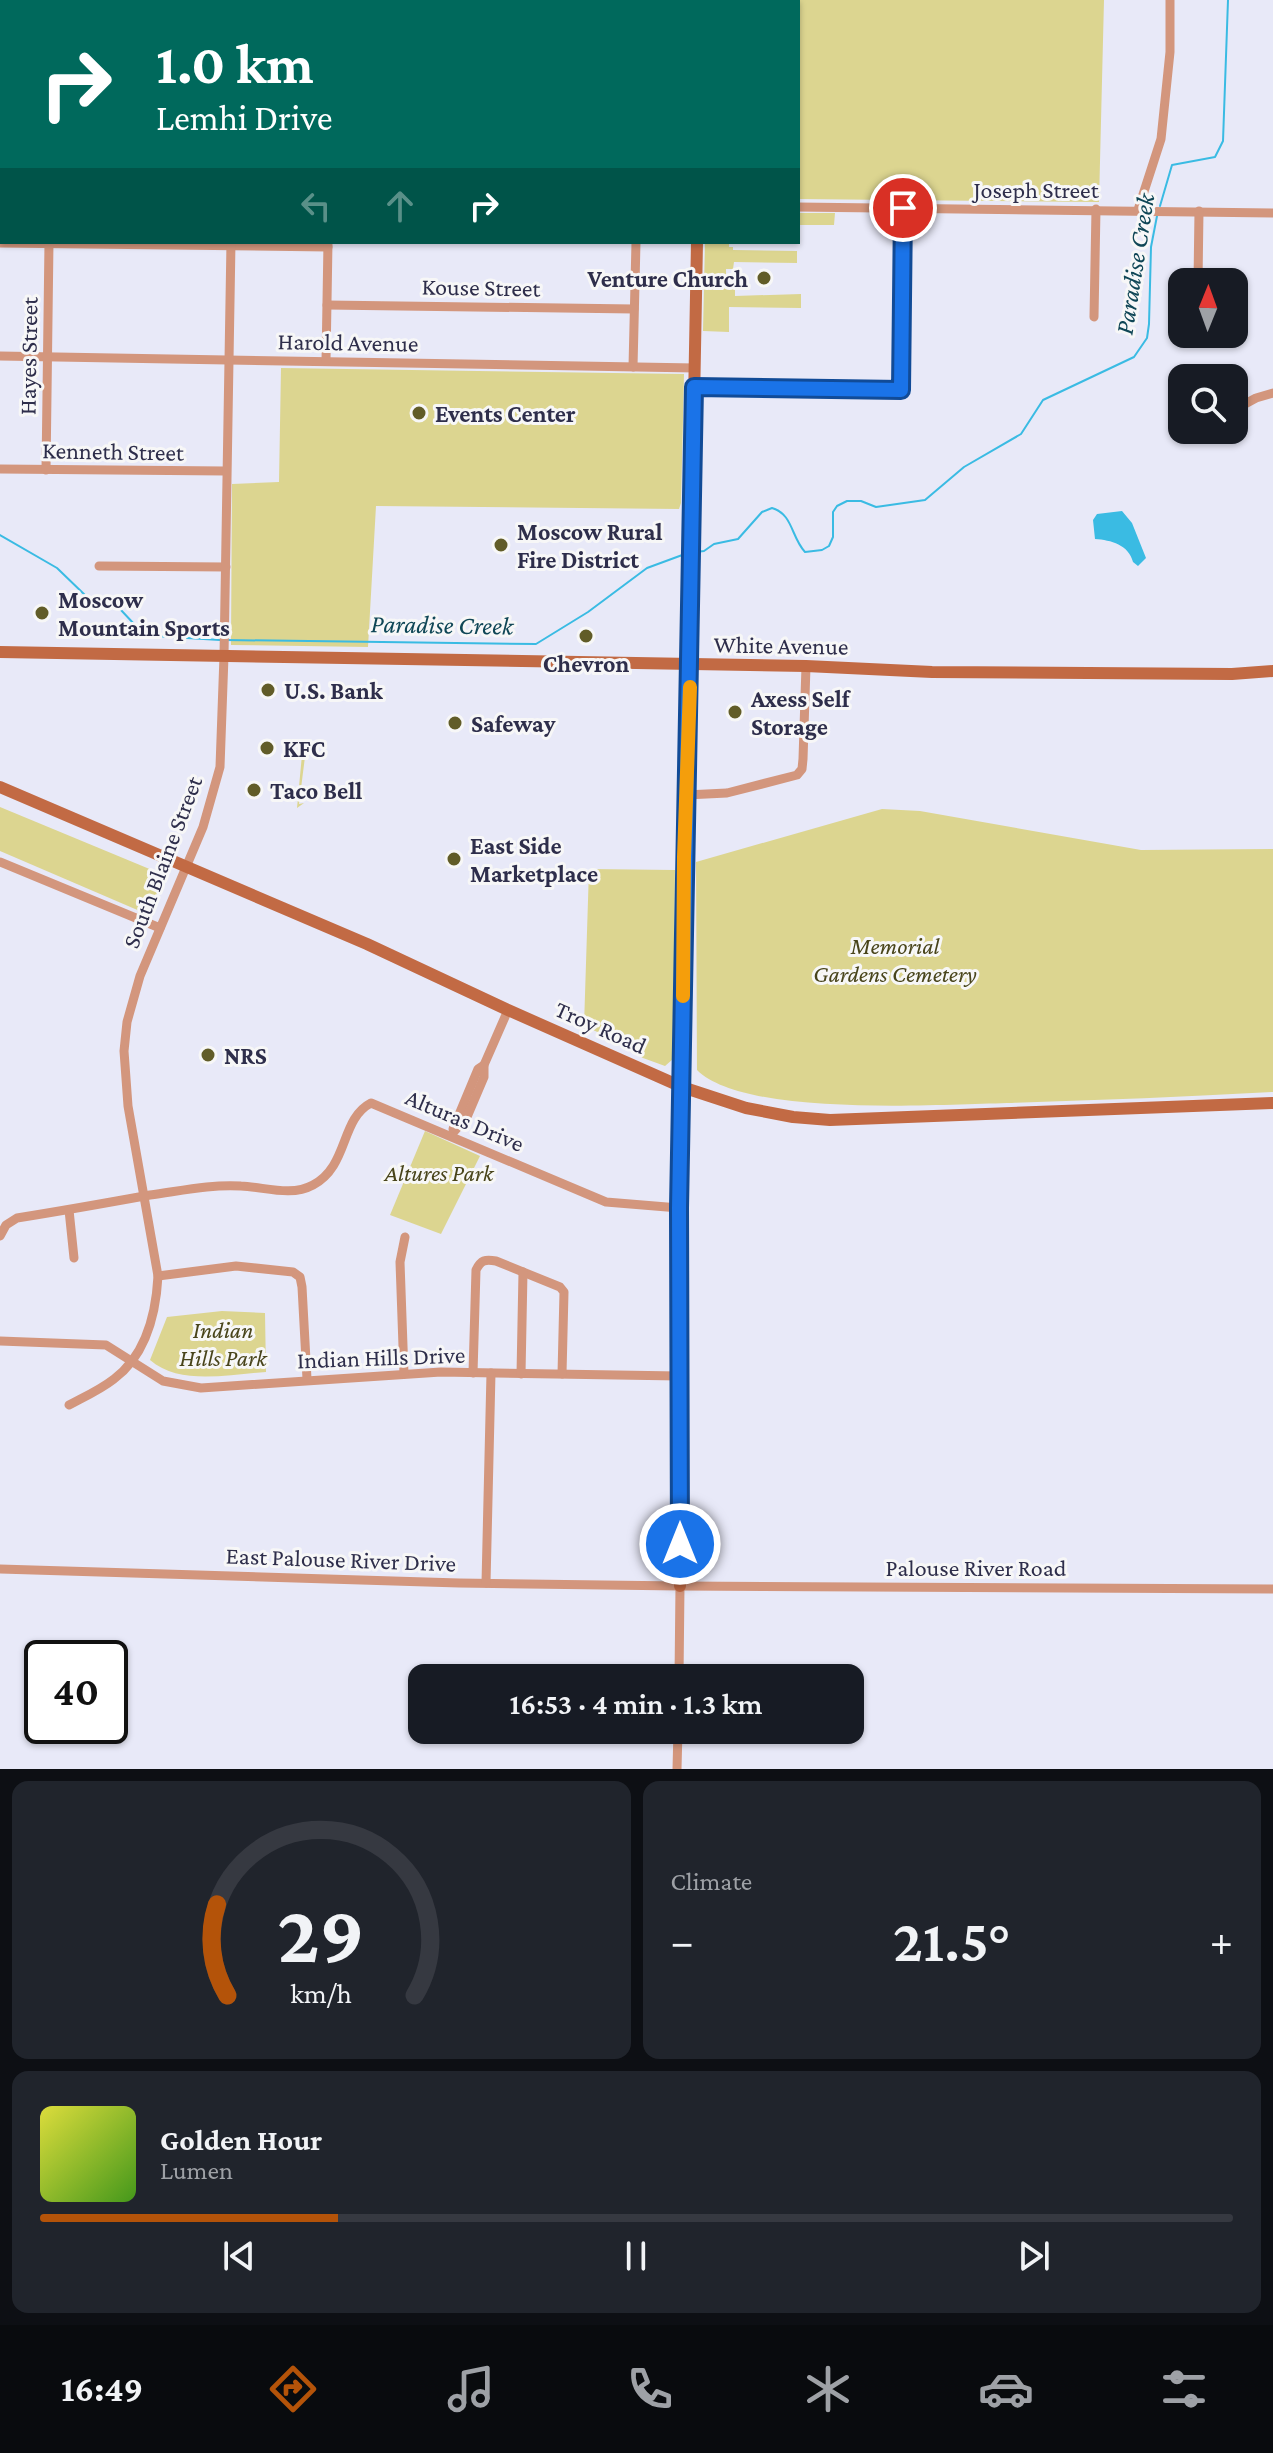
<!DOCTYPE html>
<html lang="en">
<head>
<meta charset="utf-8">
<style>
  body { margin:0; font-family:"Crimson Pro",serif; background:#20242c; color:#f1f3f6; height:100vh; display:flex; flex-direction:column; font-size:30px; white-space:nowrap }
  * { box-sizing:border-box; margin:0 }
  p { font-size:26px; color:#9ea1a6 }
  .icon { flex:none; width:44px; height:44px; fill:none; stroke:currentColor; stroke-width:2; stroke-linecap:round; stroke-linejoin:round }
  .map { position:relative; height:1769px; overflow:hidden }
  .drawer { display:flex; flex-direction:column; gap:12px; padding:12px; background:#0d0f14; flex:1 }
  .drawer>* { flex:none }
  .banner { position:absolute; left:0px; top:0px; width:800px; height:244px; box-shadow:0 2px 6px #0004; background:#00695c; color:#fff; overflow:hidden }
  .needle { width:52px; rotate:1deg }
  .fabs { position:absolute; left:1168px; top:268px; display:grid; gap:16px }
  .fabs a { display:grid; place-items:center; width:80px; height:80px; border-radius:16px; background:#171b24; box-shadow:0 2px 6px #0004; font-size:40px }
  .speed { position:absolute; left:24px; top:1640px; display:flex; gap:16px; font-size:40px; font-weight:700; text-align:center }
  .speed>* { display:grid; place-content:center; width:104px; height:104px; border-radius:50%; background:#171b24; box-shadow:0 2px 6px #0004; line-height:1 }
  .speed .limit { border:4px solid #111; border-radius:12px; background:#fff; color:#111 }
  .pin { position:absolute; display:grid; place-items:center; width:68px; height:68px; color:#fff; margin:-34px; border:4px solid #fff; border-radius:50%; box-shadow:0 2px 8px #0007 }
  .me { position:absolute; width:88px; margin:-44px; rotate:0deg; stroke-linejoin:round; filter:drop-shadow(0 0 6px #0008) }
  .turn { display:flex; align-items:center; gap:28px; height:168px; padding:0 24px; font-size:36px }
  .turn .icon { width:104px; height:104px; stroke-width:2.5 }
  .turn b { display:block; font-size:56px; line-height:68px }
  .lanes { display:flex; align-items:center; height:76px; padding:0 24px; background:#0003; justify-content:center; gap:40px; direction:ltr }
  .lanes .off { opacity:.35 }
  .big { font-size:60px; font-weight:600; line-height:1.1 }
  .drawer .widget { flex:1; display:flex; flex-direction:column; justify-content:center; gap:12px; min-width:0; padding:0 28px; border-radius:16px; background:#20242c }
  .drawer .dial { align-items:center; gap:0 }
  .dial svg { height:208px; overflow:visible; fill:none; stroke:#363941; stroke-width:7; stroke-linecap:round; text-anchor:middle }
  .dial text { fill:#f1f3f6; stroke:none }
  .song { display:flex; align-items:center; gap:24px }
  .cover { width:96px; height:96px; border-radius:12px; background:linear-gradient(135deg,hsl(60 70% 55%),hsl(100 70% 35%)) }
  .played { height:8px; border-radius:4px; background:linear-gradient(90deg,#b45309 25%,#363941 25%) }
  .keys { display:flex; justify-content:space-around; direction:ltr }
  .heat { display:flex; justify-content:space-between; align-items:center; font-size:44px; direction:ltr }
  .drawer .tiles { flex:1; display:grid; gap:12px; grid-template-columns:1fr 1fr }
  .widget:last-child { grid-column:span 2 }
  .trip { position:absolute; left:408px; top:1664px; width:456px; height:80px; border-radius:16px; background:#171b24; box-shadow:0 2px 6px #0004; font-weight:600; line-height:80px; text-align:center }
  .tab-bar { display:flex; height:128px; justify-content:space-around; align-items:center; background:#090b0e; color:#9ea1a6 }
  .tab-bar .icon { width:56px; height:56px }
  .tab-bar .on { color:#b45309 }
  .tab-bar b { font-size:36px; color:#f1f3f6 }
  .map>svg:first-child { display:block }
  .green { fill:#dcd590 }
  .water { fill:#3abbe3 }
  .lines { fill:none; stroke-linecap:round; stroke-linejoin:round }
  .stream { stroke:#3abbe3; stroke-width:2 }
  .street { stroke:#d3967d; stroke-width:9 }
  .secondary { stroke:#c26a44; stroke-width:12 }
  .route-casing { stroke:#114b97; stroke-width:20 }
  .route { stroke:#1a73e8; stroke-width:14 }
  .slow { stroke:#f59e0b; stroke-width:14 }
  .poi-dot { fill:#615c28; stroke:#f7f7f7; stroke-width:3 }
  .labels { text-anchor:middle; dominant-baseline:central; stroke-width:6; stroke-linejoin:round; paint-order:stroke }
  .street-label { font-size:24px; fill:#2e2e4b; stroke:#f7f7f7 }
  .poi-label { font-size:24px; font-weight:bold; fill:#2e2e4b; stroke:#f7f7f7; text-anchor:start }
  .park-label { font-size:24px; font-style:italic; fill:#48441a; stroke:#f7f7f7 }
  .water-label { font-size:26px; font-style:italic; fill:#0f4656; stroke:#f7f7f7 }
</style>
</head>
<body>
<div class="map">
<svg width="1273" height="1769" viewBox="0 0 1273 1769">
  <rect width="100%" height="100%" fill="#e8e9f8"/>
  <g class="green">
    <path d="M710 0H1104L1099 202 798 199V2Z"/>
    <path d="M798 213H835L834 225H798Z"/>
    <path d="M705 242H729V247H733V250L797 251V263L734 262 733 269H726V287L735 288V296L801 294V308L729 307V332L703 331Z"/>
    <path d="M281 368 684 374 681 503 679 509 376 506 368 647 231 645 232 484 279 482Z"/>
    <path d="M308 742 311 745 306 749 299 804 304 803 297 808 303 744Z"/>
    <path d="M0 807 164 875 149 915 0 851Z"/>
    <path d="M882 809 920 811 1141 850 1273 849V1092C1186 1097 1099 1100 1012 1103 943 1104 745 1118 697 1070L696 862Z"/>
    <path d="M589 869 675 870 673 1059 665 1066 643 1058 613 1039 584 1026Z"/>
    <path d="M425 1131 480 1156 441 1234 390 1215Z"/>
    <path d="M222 1311 265 1313 266 1372C229 1374 180 1386 150 1360L167 1317Z"/>
  </g>
  <path class="water" d="M1122 511 1132 523 1146 558 1138 566 1133 562C1129 545 1111 540 1095 539L1093 520 1097 514Z"/>
  <g class="lines">
    <g class="stream">
      <path d="M1160 206 1172 165 1215 157 1223 141 1228 0"/>
      <path d="M0 535 57 568 87 597 96 603 120 609 135 625 154 636 220 640"/>
      <path d="M696 552 704 551 714 544 738 539 762 512 772 508C793 514 791 537 805 552L822 550 829 546 833 537V512L837 506 847 501H861L876 507 925 500 964 467 1021 434 1043 400 1134 357 1147 338 1149 324 1151 247 1157 216"/>
      <path d="M226 640 536 644 588 612 647 568 685 554"/>
    </g>
    <g class="street">
      <path d="M52 0V2"/>
      <path d="M497 0 498 2"/>
      <path d="M235 2V0"/>
      <path d="M332 2V0"/>
      <path d="M455 2 456 0"/>
      <path d="M639 2V0"/>
      <path d="M0 38H2"/>
      <path d="M1 106 2 49"/>
      <path d="M798 207 1273 213"/>
      <path d="M1138 210 1161 139 1170 52V0"/>
      <path d="M0 243 328 247"/>
      <path d="M1198 274 1222 275"/>
      <path d="M1198 282 1199 211"/>
      <path d="M327 305 634 309"/>
      <path d="M1094 317 1096 209"/>
      <path d="M1202 334 1204 339"/>
      <path d="M0 356 695 368"/>
      <path d="M326 361 328 242"/>
      <path d="M633 367 636 242"/>
      <path d="M694 387 901 390 903 208"/>
      <path d="M1234 410 1256 398 1273 393"/>
      <path d="M0 469 225 471"/>
      <path d="M46 470 49 242"/>
      <path d="M99 566 226 567"/>
      <path d="M686 795 727 793 797 775 802 769 803 759 806 666"/>
      <path d="M0 862 160 928"/>
      <path d="M453 1129 478 1069 484 1065"/>
      <path d="M451 1135 467 1117 484 1077V1065L508 1010"/>
      <path d="M69 1210 74 1258"/>
      <path d="M0 1236 6 1225 17 1218C61 1211 106 1203 150 1195 180 1191 211 1184 241 1186 265 1187 291 1197 313 1185 349 1166 340 1119 371 1103L606 1202 679 1208"/>
      <path d="M158 1276 236 1266 293 1272 300 1277 302 1287 307 1379"/>
      <path d="M0 1341 106 1345 163 1381 201 1388 441 1372 679 1376"/>
      <path d="M473 1373 476 1270C481 1260 485 1259 496 1261L560 1287 564 1292 562 1374"/>
      <path d="M404 1374 400 1262 405 1237"/>
      <path d="M521 1374 523 1272"/>
      <path d="M69 1405C84 1397 100 1390 114 1379 146 1355 156 1314 158 1276L128 1106 124 1051 127 1022 140 976 203 827 220 767 224 656 231 242"/>
      <path d="M0 1569 459 1583 680 1586 1273 1589"/>
      <path d="M486 1583 491 1373"/>
      <path d="M679 1678 680 1586"/>
      <path d="M677 1769 678 1730"/>
    </g>
    <g class="secondary">
      <path d="M702 2V0"/>
      <path d="M0 652 806 666 932 672 1232 674 1273 671"/>
      <path d="M0 787 367 944 508 1010 682 1087 746 1108 793 1117 830 1120 1273 1103"/>
      <path d="M680 1586 679 1208 697 242"/>
    </g>
  </g>
  <g class="lines">
    <defs>
      <path id="route" d="M680 1544 679 1208 694 387 901 390 903 208"/>
    </defs>
    <use href="#route" class="route-casing"/>
    <use href="#route" class="route"/>
    <path class="slow" d="M683 996 684 857 690 687"/>
  </g>
  <g class="poi-dot">
    <circle cx="764" cy="278" r="8"/>
    <circle cx="419" cy="413" r="8"/>
    <circle cx="501" cy="545" r="8"/>
    <circle cx="42" cy="613" r="8"/>
    <circle cx="586" cy="636" r="8"/>
    <circle cx="268" cy="690" r="8"/>
    <circle cx="735" cy="712" r="8"/>
    <circle cx="455" cy="723" r="8"/>
    <circle cx="267" cy="748" r="8"/>
    <circle cx="254" cy="790" r="8"/>
    <circle cx="454" cy="859" r="8"/>
    <circle cx="208" cy="1055" r="8"/>
  </g>
  <g class="labels">
    <g class="street-label">
      <text x="1036" y="189">Joseph Street</text>
      <text transform="translate(481 287) rotate(1)">Kouse Street</text>
      <text transform="translate(348 342) rotate(1)">Harold Avenue</text>
      <text transform="translate(28 356) rotate(-89)">Hayes Street</text>
      <text transform="translate(113 451) rotate(1)">Kenneth Street</text>
      <text transform="translate(781 645) rotate(1)">White Avenue</text>
      <text transform="translate(162 862) rotate(-69)">South Blaine Street</text>
      <text transform="translate(601 1027) rotate(24)">Troy Road</text>
      <text transform="translate(465 1120) rotate(23)">Alturas Drive</text>
      <text transform="translate(381 1357) rotate(-2)">Indian Hills Drive</text>
      <text transform="translate(341 1559) rotate(2)">East Palouse River Drive</text>
      <text x="976" y="1567">Palouse River Road</text>
    </g>
    <g class="poi-label">
      <text x="748" y="278" text-anchor="end">Venture Church</text>
      <text x="435" y="413">Events Center</text>
      <text x="517" y="531">Moscow Rural<tspan x="517" dy="28">Fire District</tspan></text>
      <text x="58" y="599">Moscow<tspan x="58" dy="28">Mountain Sports</tspan></text>
      <text x="586" y="663" text-anchor="middle">Chevron</text>
      <text x="284" y="690">U.S. Bank</text>
      <text x="751" y="698">Axess Self<tspan x="751" dy="28">Storage</tspan></text>
      <text x="471" y="723">Safeway</text>
      <text x="283" y="748">KFC</text>
      <text x="270" y="790">Taco Bell</text>
      <text x="470" y="845">East Side<tspan x="470" dy="28">Marketplace</tspan></text>
      <text x="224" y="1055">NRS</text>
    </g>
    <g class="park-label">
      <text x="895" y="945">Memorial<tspan x="895" dy="28">Gardens Cemetery</tspan></text>
      <text x="439" y="1172">Altures Park</text>
      <text x="223" y="1329">Indian<tspan x="223" dy="28">Hills Park</tspan></text>
    </g>
    <g class="water-label">
      <text transform="translate(1135 264) rotate(-81)">Paradise Creek</text>
      <text transform="translate(442 625) rotate(1)">Paradise Creek</text>
    </g>
  </g>
</svg>
<div class="fabs">
<a><svg class="needle" viewBox="-14 -14 28 28"><path d="M0-13l5 13h-10z" fill="#e53935"/><path d="M0 13l5-13h-10z" fill="#9ea1a6"/></svg></a>
<a><svg class="icon" aria-label="search" viewBox="0 0 24 24"><circle cx="10" cy="10" r="6"/><path d="M15 15l6 6"/></svg></a>
</div>
<div class="speed"><div class="limit">40</div></div>
<div class="pin" style="left:903px;top:208px;background:#d93025"><svg class="icon" aria-label="arrive" viewBox="0 0 24 24"><path d="M6 21V4h12l-3 4 3 4H6"/></svg></div>
<svg class="me" style="left:680px;top:1544px" viewBox="-20 -20 40 40"><circle r="17" fill="#1a73e8" stroke="#fff" stroke-width="3"/><path d="M0-11L8 9 0 5-8 9z" fill="#fff"/></svg>
<div class="trip">16:53 · 4 min · 1.3 km</div>
<div class="banner">
<div class="turn"><svg class="icon" aria-label="right" viewBox="0 0 24 24"><path d="M7 20v-9h11M14 6l5 5-5 5"/></svg><div><b>1.0 km</b>Lemhi Drive</div></div>
<div class="lanes"><svg class="icon off" aria-label="left" viewBox="0 0 24 24"><path d="M17 20v-9H6M10 6l-5 5 5 5"/></svg><svg class="icon off" aria-label="ahead" viewBox="0 0 24 24"><path d="M12 20V5M6 11l6-6 6 6"/></svg><svg class="icon" aria-label="right" viewBox="0 0 24 24"><path d="M7 20v-9h11M14 6l5 5-5 5"/></svg></div>
</div>
</div>
<section class="drawer">
<div class="tiles">
<div class="widget dial"><svg viewBox="0 0 100 80">
<path d="M14 69A42 42 0 1 1 86 69"/>
<path d="M14 69A42 42 0 0 1 10 34" stroke="#b45309"/>
<text x="50" y="56" font-size="32" font-weight="700">29</text>
<text x="50" y="72" font-size="11">km/h</text>
</svg></div>
<div class="widget"><p>Climate</p>
<div class="heat"><a>−</a><b class="big">21.5°</b><a>+</a></div>
</div>
<div class="widget">
<div class="song"><i class="cover"></i><div><b>Golden Hour</b><p>Lumen</p></div></div>
<div class="played"></div>
<div class="keys"><svg class="icon" aria-label="previous" viewBox="0 0 24 24"><path d="M18 5L8 12l10 7zM5 5v14"/></svg><svg class="icon" aria-label="pause" viewBox="0 0 24 24"><path d="M8 5v14M16 5v14"/></svg><svg class="icon" aria-label="next" viewBox="0 0 24 24"><path d="M6 5l10 7-10 7zM19 5v14"/></svg></div>
</div>
</div>
</section>
<nav class="tab-bar">
<b>16:49</b>
<svg class="icon on" aria-label="directions" viewBox="0 0 24 24"><path d="M12 3l9 9-9 9-9-9zM9 14v-3h6M13 9l2 2-2 2"/></svg>
<svg class="icon" aria-label="music" viewBox="0 0 24 24"><path d="M9 18V5l10-2v13"/><circle cx="6" cy="18" r="3"/><circle cx="16" cy="16" r="3"/></svg>
<svg class="icon" aria-label="phone" viewBox="0 0 24 24"><path d="M5 4h4l2 5-3 2q2 4 5 5l2-3 5 2v4C11 20 4 13 5 4z"/></svg>
<svg class="icon" aria-label="climate" viewBox="0 0 24 24"><path d="M12 3v18M4 7l16 10M4 17L20 7"/></svg>
<svg class="icon" aria-label="car" viewBox="0 0 24 24"><path d="M5 17H2v-5l4-1 3-4h7l3 4 3 1v5h-3M9 17h6M6 11h13"/><circle cx="7" cy="17" r="2"/><circle cx="17" cy="17" r="2"/></svg>
<svg class="icon" aria-label="filters" viewBox="0 0 24 24"><path d="M4 7h16M4 17h16"/><circle cx="9" cy="7" r="2"/><circle cx="15" cy="17" r="2"/></svg>
</nav>
</body>
</html>
